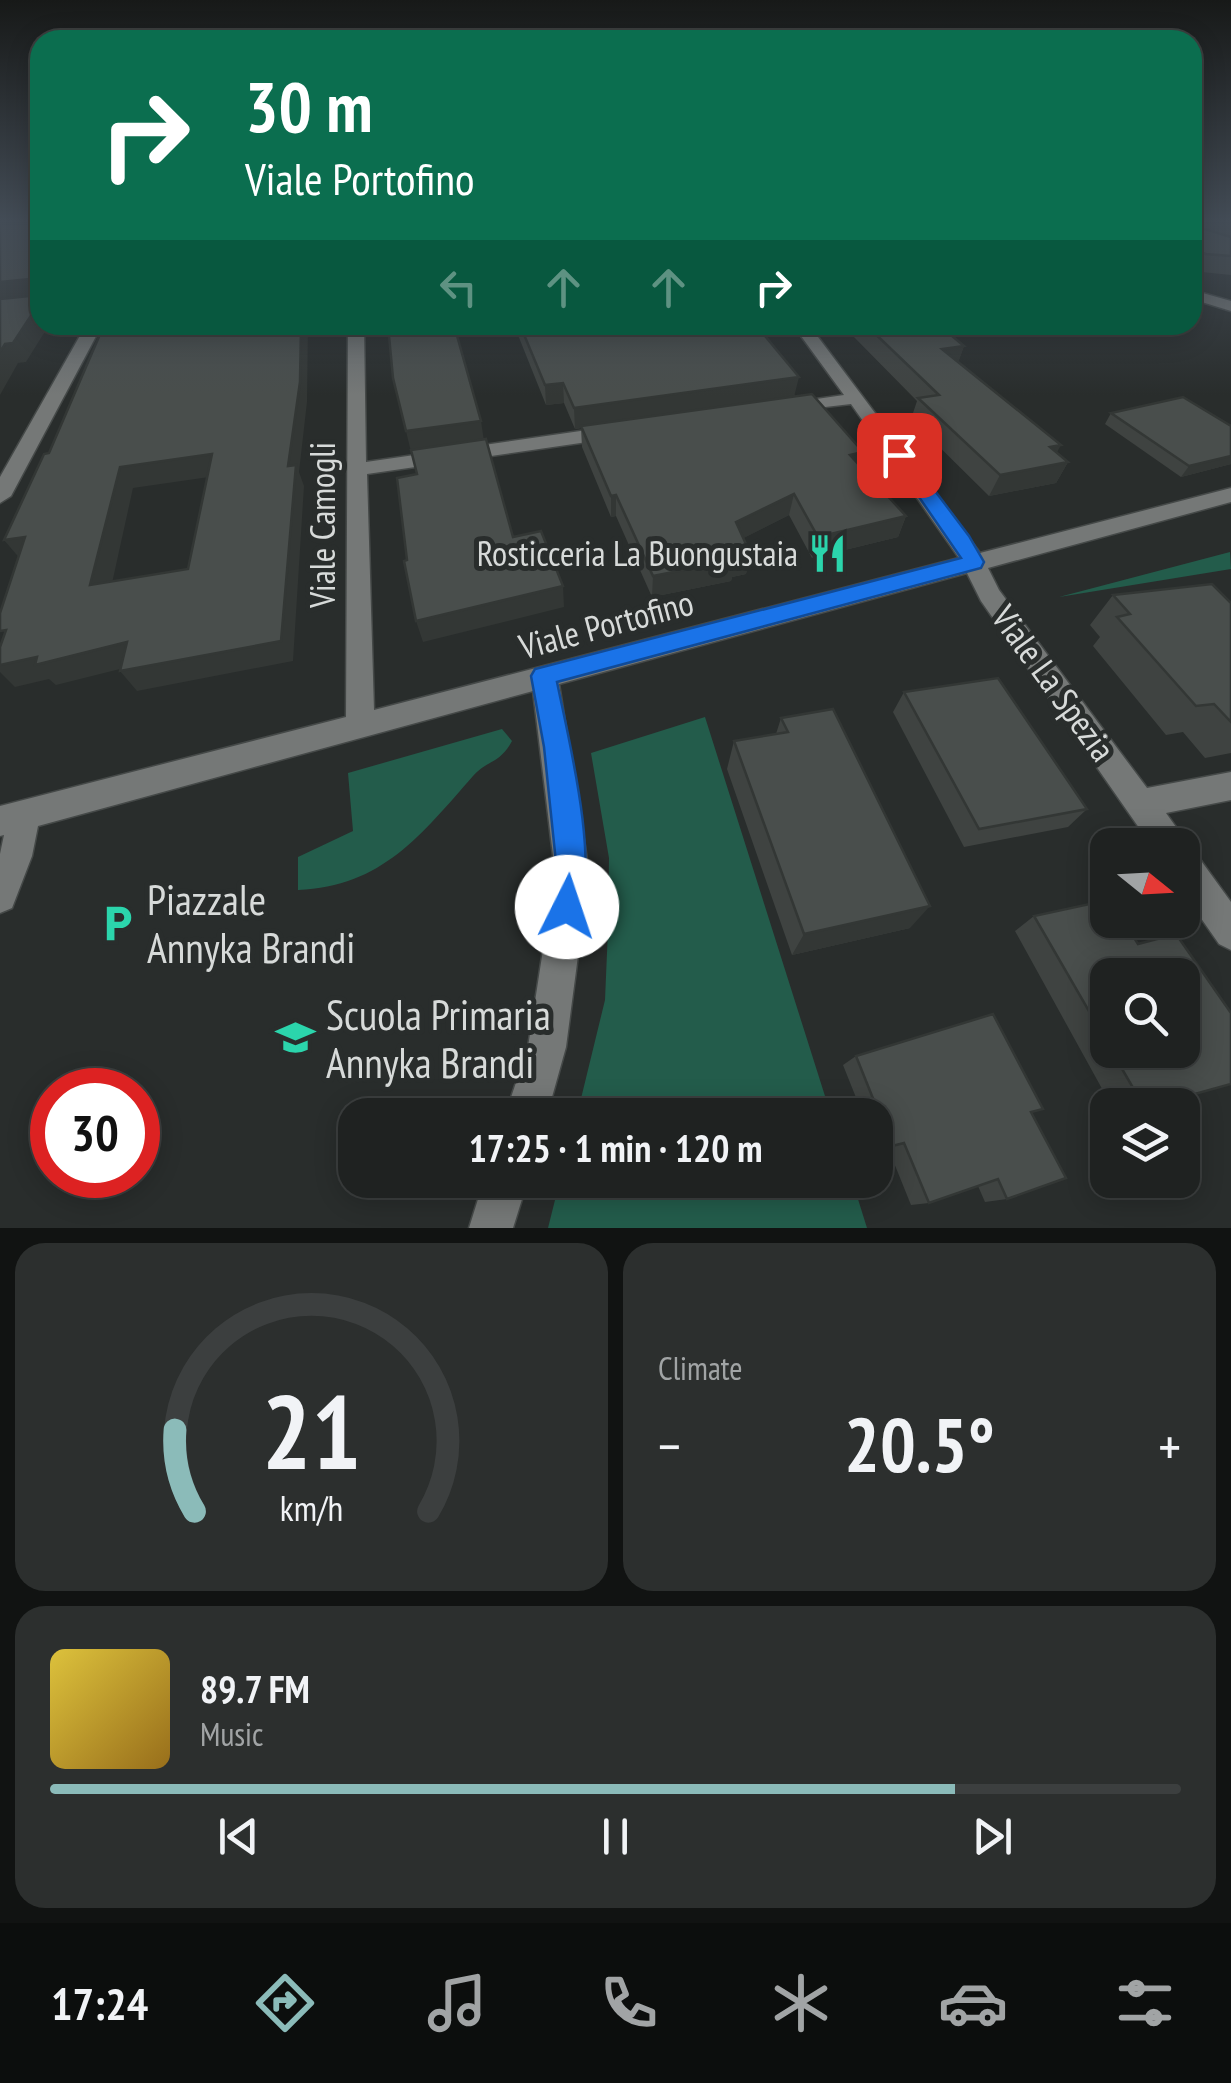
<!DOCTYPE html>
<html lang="en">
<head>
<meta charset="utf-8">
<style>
  body { margin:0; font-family:"PT Sans Narrow",sans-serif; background:#2c2f2e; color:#f1f3f6; height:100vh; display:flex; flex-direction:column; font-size:38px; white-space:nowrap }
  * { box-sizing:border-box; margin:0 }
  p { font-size:32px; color:#a1a4a5 }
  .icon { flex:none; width:55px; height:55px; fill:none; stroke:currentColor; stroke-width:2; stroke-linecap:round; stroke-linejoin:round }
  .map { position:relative; height:1228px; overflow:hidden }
  .drawer { display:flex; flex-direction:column; gap:15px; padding:15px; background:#111312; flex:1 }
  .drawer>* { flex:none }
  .guide { position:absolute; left:30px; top:30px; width:1172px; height:305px; border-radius:30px; box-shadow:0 5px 25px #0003,0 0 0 2px #3c3f3f; background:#0b6e4f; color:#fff; overflow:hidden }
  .needle { width:65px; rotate:108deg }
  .fabs { position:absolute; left:1090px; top:828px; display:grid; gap:20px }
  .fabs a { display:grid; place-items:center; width:110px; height:110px; border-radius:20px; background:#1f2221; box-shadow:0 5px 25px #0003,0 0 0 2px #3c3f3f; font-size:50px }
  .speed { position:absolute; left:30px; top:1068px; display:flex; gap:20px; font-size:50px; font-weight:700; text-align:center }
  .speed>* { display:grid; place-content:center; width:130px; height:130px; border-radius:50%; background:#1f2221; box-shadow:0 5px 25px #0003,0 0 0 2px #3c3f3f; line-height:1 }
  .speed .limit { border:15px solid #d22; background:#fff; color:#111 }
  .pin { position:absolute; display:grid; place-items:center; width:85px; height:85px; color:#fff; margin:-42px; border-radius:20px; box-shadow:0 5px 15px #0006 }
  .me { position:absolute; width:110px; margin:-55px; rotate:4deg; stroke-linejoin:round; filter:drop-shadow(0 0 8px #0008) }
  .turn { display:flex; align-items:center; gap:35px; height:210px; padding:0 50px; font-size:45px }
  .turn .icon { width:130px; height:130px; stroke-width:2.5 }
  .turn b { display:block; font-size:70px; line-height:85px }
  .lanes { display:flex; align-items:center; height:95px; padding:0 50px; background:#0003; justify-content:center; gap:50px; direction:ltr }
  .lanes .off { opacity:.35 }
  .big { font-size:75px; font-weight:700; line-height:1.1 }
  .drawer .widget { flex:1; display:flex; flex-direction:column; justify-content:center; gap:15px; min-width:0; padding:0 35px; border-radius:30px; background:#2c2f2e }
  .drawer .dial { align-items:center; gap:0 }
  .dial svg { height:260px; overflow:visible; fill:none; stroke:#3c3f3f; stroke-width:7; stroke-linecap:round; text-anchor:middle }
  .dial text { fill:#f1f3f6; stroke:none }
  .song { display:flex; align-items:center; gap:30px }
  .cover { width:120px; height:120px; border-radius:15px; background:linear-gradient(135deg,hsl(50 70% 55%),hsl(40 70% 35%)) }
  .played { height:10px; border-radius:5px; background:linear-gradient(90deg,#8bbbb9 80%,#3c3f3f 80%) }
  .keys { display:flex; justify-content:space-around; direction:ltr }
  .heat { display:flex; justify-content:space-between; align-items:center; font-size:55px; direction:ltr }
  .drawer .tiles { flex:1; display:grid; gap:15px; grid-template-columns:1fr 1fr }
  .widget:last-child { grid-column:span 2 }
  .trip { position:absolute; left:338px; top:1098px; width:555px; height:100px; border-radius:30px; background:#1f2221; box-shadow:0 5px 25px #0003,0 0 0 2px #3c3f3f; font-weight:700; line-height:100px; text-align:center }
  .tab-bar { display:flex; height:160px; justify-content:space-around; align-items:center; background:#0c0e0d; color:#a1a4a5 }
  .tab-bar .icon { width:70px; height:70px }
  .tab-bar .on { color:#8bbbb9 }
  .tab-bar b { font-size:45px; color:#f1f3f6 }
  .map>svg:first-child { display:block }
  .green { fill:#235c4b }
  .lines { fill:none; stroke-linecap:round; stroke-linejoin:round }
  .minor-casing { stroke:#454948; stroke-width:3 }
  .minor { fill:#757877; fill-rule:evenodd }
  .wall { fill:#3f4341; fill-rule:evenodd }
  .shaded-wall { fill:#333735 }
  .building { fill:#494e4c; stroke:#333735; stroke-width:2.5; fill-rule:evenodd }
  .route { fill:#1a73e8; stroke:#114b97; stroke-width:2.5 }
  .labels { text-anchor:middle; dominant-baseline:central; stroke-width:10; stroke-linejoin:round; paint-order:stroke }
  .street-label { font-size:35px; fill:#d7dad9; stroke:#292d2c }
  .poi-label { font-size:35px; fill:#d7dad9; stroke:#292d2c; text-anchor:end }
  .near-poi-label { font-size:42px; fill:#d7dad9; stroke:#292d2c; text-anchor:start }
</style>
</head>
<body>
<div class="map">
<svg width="1231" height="1228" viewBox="0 0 1231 1228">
  <rect width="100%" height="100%" fill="#292d2c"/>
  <g class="green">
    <path d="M1230 552 1231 569 1059 597Z"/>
    <path d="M705 717 831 1115H577L605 1000 608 929 609 858 591 753Z"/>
    <path d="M502 729 512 741C500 764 487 760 473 776 422 834 382 887 298 890V857L353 831 348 773Z"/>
    <path d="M560 1180H852L867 1228H548Z"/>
  </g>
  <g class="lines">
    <defs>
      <g id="minor">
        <path d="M1192 290 1231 301V311L1192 299Z"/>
        <path d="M86 325H102L11 496 0 503V477Z"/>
        <path d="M348 325H364L366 462 615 426 625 432 615 438 367 474 374 710 959 558 851 404 782 412V404L844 395 793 325H809L980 553 1231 488V502L988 568 999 590 1147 788 1231 772V800L1166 813 1181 834 1185 847 1194 851 1231 902V950L1219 944 1182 891V845H1151L981 601 967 573 559 684 589 872 566 1047 547 1115H505L528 1047 555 872 533 691 38 826 32 856 12 908 0 913V854L4 835 0 836V806L346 717Z"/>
        <path d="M484 1180H528L513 1228H469Z"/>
      </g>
    </defs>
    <use href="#minor" class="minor-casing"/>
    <use href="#minor" class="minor"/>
  </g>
  <g class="wall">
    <path d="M1192 224H1231V275L1192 271Z"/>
    <path d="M514 325H756L795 396 906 516 898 537 812 558 789 515 743 538 750 553 746 574 732 577 731 581 652 597 616 516 611 517 582 447 581 428 575 429 564 403 546 405Z"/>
    <path d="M854 325H939L964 346 958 362 1068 462 1056 483 989 496 911 419 917 401 852 335Z"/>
    <path d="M1111 413 1231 426V464L1181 477 1105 424Z"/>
    <path d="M1113 595 1231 603V753L1205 758 1183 732 1166 735 1093 646 1100 637 1090 625Z"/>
    <path d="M904 692 1087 809 1068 827 964 847 893 712Z"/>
    <path d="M781 718 910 928 792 955 727 769 734 741 776 734Z"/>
    <path d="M1108 900V920H1123L1138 944 1176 934 1231 1013V1084L1155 1105H1111L1015 931 1034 916ZM1108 975H1182V1050H1108Z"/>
    <path d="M856 1056 1043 1109 1031 1113 1007 1199 985 1202 978 1186 929 1203 911 1205 888 1148 877 1152 875 1146V1115H863L843 1065Z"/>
  </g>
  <g class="shaded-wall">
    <path d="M29 279 40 297 0 302V282Z"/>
    <path d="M40 302V325H49L26 362 18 363 0 395V352Z"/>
    <path d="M301 325H308L307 402 299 472 304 486 293 661 137 691 120 671 288 466Z"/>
    <path d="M964 346 957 366 942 349Z"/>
    <path d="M799 377 794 397 575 429 574 408Z"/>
    <path d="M563 383 564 403 546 405 545 385Z"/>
    <path d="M481 421 484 441 411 452 406 431Z"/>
    <path d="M1061 445 1050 465 1068 462 1056 483 989 496 1000 475 1050 447Z"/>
    <path d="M863 452 857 473 850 455Z"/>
    <path d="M212 454 223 475 133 488 107 606 90 585 120 467Z"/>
    <path d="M1231 456V464L1181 477 1189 466Z"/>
    <path d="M794 494 789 515 732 544 736 522Z"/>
    <path d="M616 495V516L611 517V496Z"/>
    <path d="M906 516 898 537 812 558 818 537Z"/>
    <path d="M25 537 22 561 4 540Z"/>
    <path d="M750 553 746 574 732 577 731 581 652 597 653 576Z"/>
    <path d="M563 586 564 607 423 642 416 621Z"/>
    <path d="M127 642 144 663 56 685 49 679 15 687 0 672V665L37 657Z"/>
    <path d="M930 906 910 928 792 955 804 934Z"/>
  </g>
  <g class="building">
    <path d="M0 224H40V302L13 343 5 344 0 352V299L29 296 32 292 29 279 0 282Z"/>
    <path d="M1192 224H1200L1201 228 1231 237V256L1206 254 1192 250Z"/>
    <path d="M104 325H301L300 382 288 466 296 465 281 641 120 671 127 642 35 665 37 657 0 665V647L6 630 0 631V613L25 537 4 540 44 454 49 453ZM212 454 188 569 90 585 120 467Z"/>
    <path d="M388 325H454L481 421 406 431 393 378Z"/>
    <path d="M520 325H756L799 377 574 408 563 383 545 385Z"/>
    <path d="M866 325H939L964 346 942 349 1061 445 1050 447 1068 462 1000 475 918 398 939 395Z"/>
    <path d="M812 394 863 452 850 455 906 516 818 537 794 494 736 522 750 553 733 557 735 560 653 576 616 495 611 496 581 426Z"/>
    <path d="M1183 397 1231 426V456L1189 466 1111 413Z"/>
    <path d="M486 439 513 537 541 531 563 586 416 621 404 561 407 560 397 478 417 474 411 450Z"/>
    <path d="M1212 584 1231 603V722L1214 704 1196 706 1117 617 1130 614 1113 595Z"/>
    <path d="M998 678 1087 809 979 829 904 692Z"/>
    <path d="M833 709 930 906 804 934 734 741 788 732 781 718Z"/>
    <path d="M1108 900V920H1123L1138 944 1176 934 1231 1013V1084L1155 1105H1143L1111 1050H1182V975H1108V1044L1034 916Z"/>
    <path d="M993 1014 1043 1109 1031 1112 1066 1178 1007 1199 998 1179 929 1203 904 1143 892 1146 856 1056Z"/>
  </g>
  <linearGradient id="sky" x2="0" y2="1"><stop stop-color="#171918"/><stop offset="0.56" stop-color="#434c56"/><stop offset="1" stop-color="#434c56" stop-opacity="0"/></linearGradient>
  <rect width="1231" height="395" fill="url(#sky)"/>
  <path class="route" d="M899 450 905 451 969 536 984 562 981 568 557 682C569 741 600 864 578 918L567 922 556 918 551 907 557 872 544 747 531 676 535 669 961 558 890 455Z"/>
  <defs>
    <symbol id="restaurant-bare" viewBox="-9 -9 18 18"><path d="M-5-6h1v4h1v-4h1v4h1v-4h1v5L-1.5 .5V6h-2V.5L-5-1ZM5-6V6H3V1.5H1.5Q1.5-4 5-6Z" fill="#2bd5ac" stroke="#292d2c" stroke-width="2.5" paint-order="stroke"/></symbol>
    <symbol id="parking-bare" viewBox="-9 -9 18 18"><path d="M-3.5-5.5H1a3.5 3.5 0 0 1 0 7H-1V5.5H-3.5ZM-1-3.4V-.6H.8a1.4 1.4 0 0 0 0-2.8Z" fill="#2bd5ac" stroke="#292d2c" stroke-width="2.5" paint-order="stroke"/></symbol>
    <symbol id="school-bare" viewBox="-9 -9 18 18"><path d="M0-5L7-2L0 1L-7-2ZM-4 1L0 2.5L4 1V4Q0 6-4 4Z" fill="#2bd5ac" stroke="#292d2c" stroke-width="2.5" paint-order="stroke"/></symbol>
  </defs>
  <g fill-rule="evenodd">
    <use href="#restaurant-bare" x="800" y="526" width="55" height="55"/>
    <use href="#parking-bare" x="90" y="896" width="55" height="55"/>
    <use href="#school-bare" x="268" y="1010" width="55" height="55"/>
  </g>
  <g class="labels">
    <g class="street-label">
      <text transform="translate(322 525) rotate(-90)">Viale Camogli</text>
      <text transform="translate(606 624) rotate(-15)">Viale Portofino</text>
      <text transform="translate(1054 683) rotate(54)">Viale La Spezia</text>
    </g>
    <g class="poi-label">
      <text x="798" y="553">Rosticceria La Buongustaia</text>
    </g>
    <g class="near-poi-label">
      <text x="147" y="899">Piazzale<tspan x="147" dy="48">Annyka Brandi</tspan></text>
      <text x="326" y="1014">Scuola Primaria<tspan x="326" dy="48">Annyka Brandi</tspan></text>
    </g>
  </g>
</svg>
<div class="fabs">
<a><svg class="needle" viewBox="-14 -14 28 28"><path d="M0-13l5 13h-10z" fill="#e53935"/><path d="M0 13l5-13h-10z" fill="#a1a4a5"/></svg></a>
<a><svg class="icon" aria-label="search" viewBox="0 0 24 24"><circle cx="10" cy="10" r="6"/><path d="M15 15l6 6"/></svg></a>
<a><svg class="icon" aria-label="layers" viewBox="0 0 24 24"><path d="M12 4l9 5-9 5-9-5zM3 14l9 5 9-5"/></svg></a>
</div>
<div class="speed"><div class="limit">30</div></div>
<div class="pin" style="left:899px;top:455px;background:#d93025"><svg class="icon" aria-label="arrive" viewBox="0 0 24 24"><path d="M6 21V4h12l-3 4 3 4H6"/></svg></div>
<svg class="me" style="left:567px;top:907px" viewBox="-20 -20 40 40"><circle r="19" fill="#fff"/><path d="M0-13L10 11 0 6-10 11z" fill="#1a73e8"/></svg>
<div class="trip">17:25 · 1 min · 120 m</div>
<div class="guide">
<div class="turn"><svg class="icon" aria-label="right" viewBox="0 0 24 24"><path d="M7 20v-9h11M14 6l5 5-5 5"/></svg><div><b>30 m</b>Viale Portofino</div></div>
<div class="lanes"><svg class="icon off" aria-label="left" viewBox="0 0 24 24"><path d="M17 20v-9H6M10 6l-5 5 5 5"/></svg><svg class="icon off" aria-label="ahead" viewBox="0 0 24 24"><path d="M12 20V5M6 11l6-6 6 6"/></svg><svg class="icon off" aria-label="ahead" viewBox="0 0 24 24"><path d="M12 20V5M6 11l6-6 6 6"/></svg><svg class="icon" aria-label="right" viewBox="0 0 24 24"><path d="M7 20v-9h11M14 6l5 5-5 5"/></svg></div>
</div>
</div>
<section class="drawer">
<div class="tiles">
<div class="widget dial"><svg viewBox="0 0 100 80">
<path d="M14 69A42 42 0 1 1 86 69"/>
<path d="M14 69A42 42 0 0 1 8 44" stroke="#8bbbb9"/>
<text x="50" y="56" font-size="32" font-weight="700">21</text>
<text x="50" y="72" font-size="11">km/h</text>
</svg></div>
<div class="widget"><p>Climate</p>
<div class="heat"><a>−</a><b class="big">20.5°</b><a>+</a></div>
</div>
<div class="widget">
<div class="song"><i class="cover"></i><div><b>89.7 FM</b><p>Music</p></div></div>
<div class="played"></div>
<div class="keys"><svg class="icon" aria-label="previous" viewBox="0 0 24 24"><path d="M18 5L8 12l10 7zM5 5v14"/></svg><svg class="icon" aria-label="pause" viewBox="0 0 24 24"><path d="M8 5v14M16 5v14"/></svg><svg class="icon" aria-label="next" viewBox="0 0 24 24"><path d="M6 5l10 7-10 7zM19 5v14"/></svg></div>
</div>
</div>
</section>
<nav class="tab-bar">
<b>17:24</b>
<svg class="icon on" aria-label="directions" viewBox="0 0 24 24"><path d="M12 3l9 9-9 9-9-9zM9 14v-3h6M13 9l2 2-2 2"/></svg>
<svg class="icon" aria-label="music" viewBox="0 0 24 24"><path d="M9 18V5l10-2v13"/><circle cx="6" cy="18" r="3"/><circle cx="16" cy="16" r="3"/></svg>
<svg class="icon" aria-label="phone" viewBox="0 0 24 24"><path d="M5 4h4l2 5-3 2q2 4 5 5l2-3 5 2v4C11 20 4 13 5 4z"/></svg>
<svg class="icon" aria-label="climate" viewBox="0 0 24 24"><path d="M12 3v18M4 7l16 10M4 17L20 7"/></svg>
<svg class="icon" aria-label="car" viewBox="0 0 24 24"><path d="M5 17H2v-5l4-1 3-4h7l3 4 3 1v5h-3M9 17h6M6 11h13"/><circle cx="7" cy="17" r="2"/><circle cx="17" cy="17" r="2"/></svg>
<svg class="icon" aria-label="filters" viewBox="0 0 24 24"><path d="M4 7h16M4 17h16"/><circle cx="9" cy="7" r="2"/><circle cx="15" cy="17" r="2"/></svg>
</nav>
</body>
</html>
